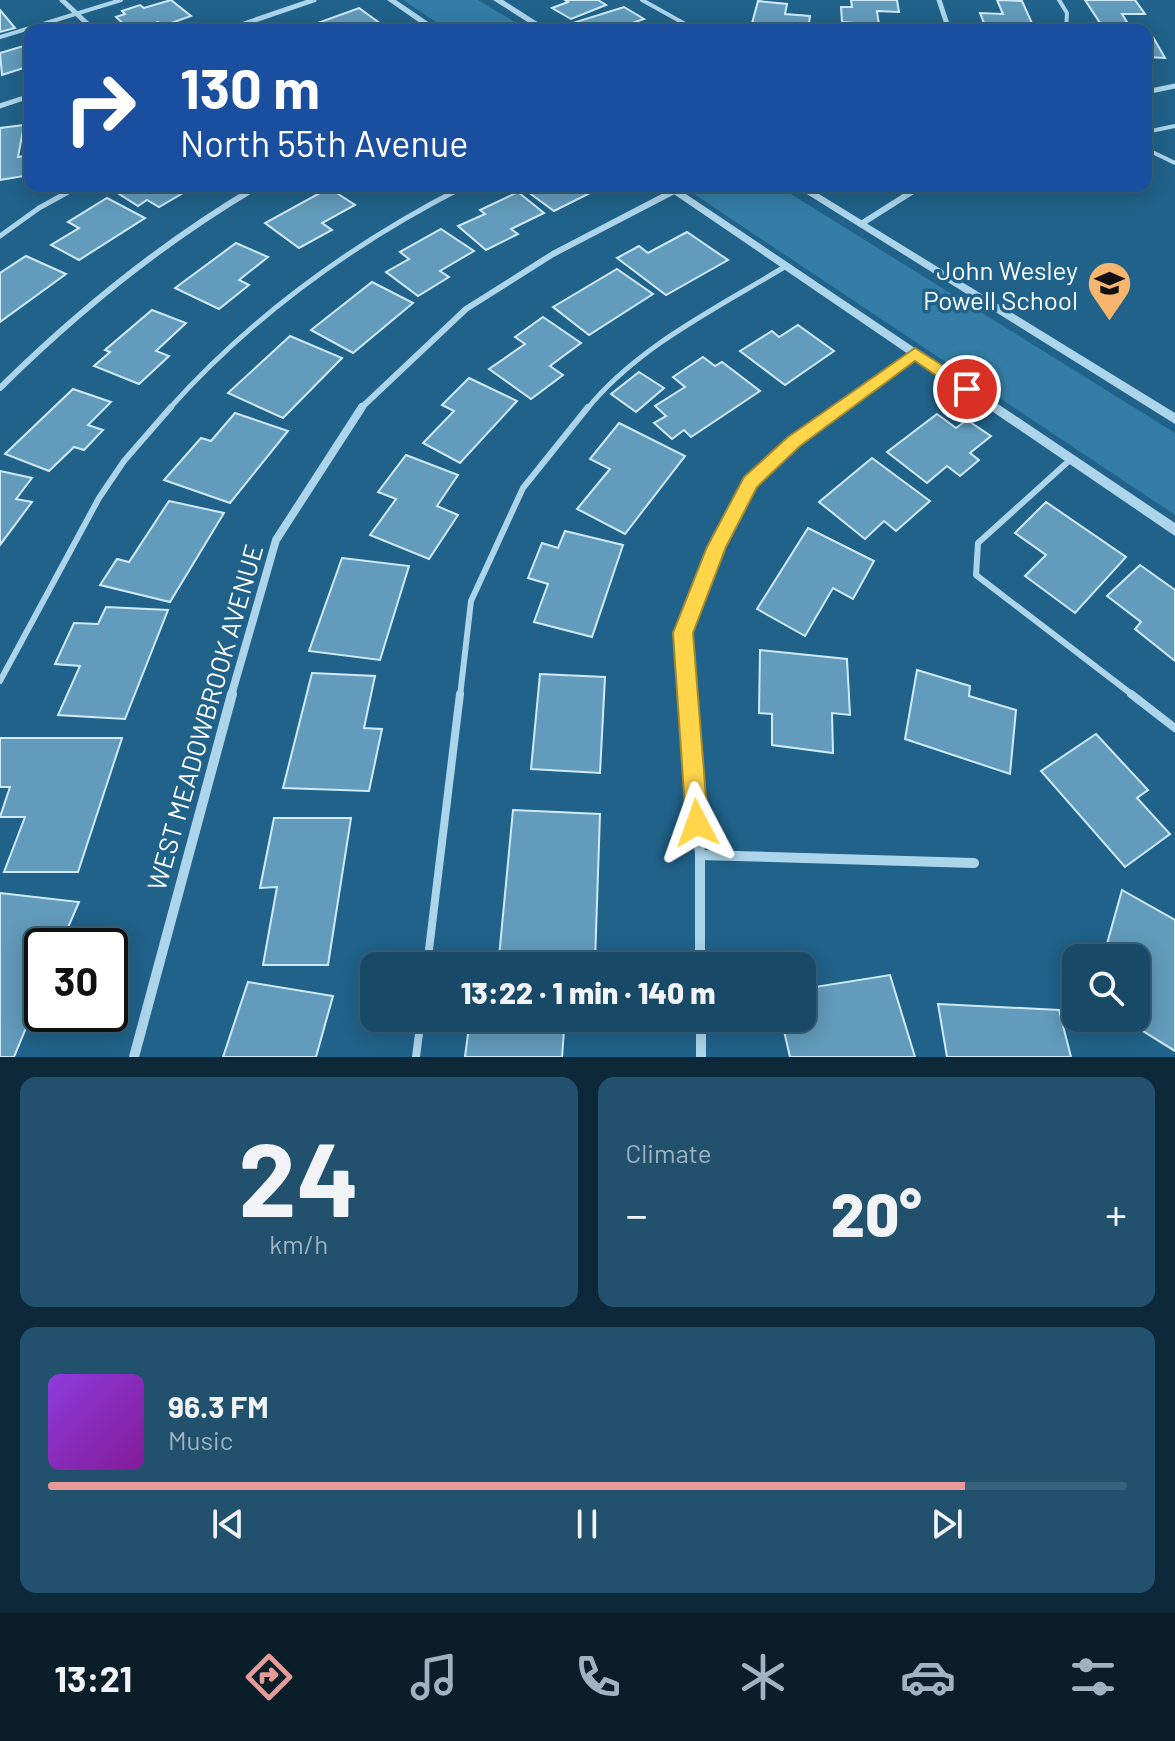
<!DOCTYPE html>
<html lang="en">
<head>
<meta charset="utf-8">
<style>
  body { margin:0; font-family:Barlow,sans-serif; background:#21516d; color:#f1f3f6; height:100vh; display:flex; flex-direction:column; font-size:30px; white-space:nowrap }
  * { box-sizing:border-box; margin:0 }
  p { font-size:26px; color:#9fb3c0 }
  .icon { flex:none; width:44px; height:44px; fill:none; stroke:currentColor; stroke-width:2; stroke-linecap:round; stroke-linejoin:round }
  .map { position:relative; height:1057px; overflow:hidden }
  .side { display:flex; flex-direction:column; gap:20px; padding:20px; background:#0d2939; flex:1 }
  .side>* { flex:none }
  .top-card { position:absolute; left:24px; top:24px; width:1128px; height:168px; border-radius:16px; box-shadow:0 4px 20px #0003,0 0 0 2px #36627b; background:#1a4fa0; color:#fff; overflow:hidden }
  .fabs { position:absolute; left:1062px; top:944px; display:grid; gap:16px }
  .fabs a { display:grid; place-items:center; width:88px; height:88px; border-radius:16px; background:#184a67; box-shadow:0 4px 20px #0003,0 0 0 2px #36627b; font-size:40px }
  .speed { position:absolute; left:24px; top:928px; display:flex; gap:16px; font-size:40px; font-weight:700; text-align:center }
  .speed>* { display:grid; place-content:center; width:104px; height:104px; border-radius:50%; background:#184a67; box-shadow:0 4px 20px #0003,0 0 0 2px #36627b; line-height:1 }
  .speed .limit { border:4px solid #111; border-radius:12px; background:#fff; color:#111 }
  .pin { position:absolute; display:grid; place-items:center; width:68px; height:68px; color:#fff; margin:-34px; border:4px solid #fff; border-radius:50%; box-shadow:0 2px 8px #0007 }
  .me { position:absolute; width:88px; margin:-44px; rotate:356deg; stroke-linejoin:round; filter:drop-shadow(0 0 6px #0008) }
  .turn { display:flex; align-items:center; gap:28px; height:168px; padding:0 24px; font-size:36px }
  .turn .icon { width:104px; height:104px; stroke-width:2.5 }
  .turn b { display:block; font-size:56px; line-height:68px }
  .big { font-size:60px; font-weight:800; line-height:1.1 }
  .side .card { flex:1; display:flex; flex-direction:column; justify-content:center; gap:12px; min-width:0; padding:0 28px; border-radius:16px; background:#21516d }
  .side .dial { align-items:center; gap:0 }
  .dial b { font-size:104px; line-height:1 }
  .song { display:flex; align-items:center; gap:24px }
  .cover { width:96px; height:96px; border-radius:12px; background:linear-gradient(135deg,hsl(270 70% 55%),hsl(290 70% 35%)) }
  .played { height:8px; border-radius:4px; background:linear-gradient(90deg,#e69b98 85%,#36627b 85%) }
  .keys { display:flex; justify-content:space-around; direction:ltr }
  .heat { display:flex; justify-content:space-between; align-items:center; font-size:44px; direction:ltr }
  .side .tiles { flex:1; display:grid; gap:20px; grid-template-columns:1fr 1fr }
  .card:last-child { grid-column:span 2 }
  .trip { position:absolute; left:360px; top:952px; width:456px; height:80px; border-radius:16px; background:#184a67; box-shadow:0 4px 20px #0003,0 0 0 2px #36627b; font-weight:800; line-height:80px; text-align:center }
  .tabs { display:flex; height:128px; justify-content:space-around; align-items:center; background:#0a1e29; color:#9fb3c0 }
  .tabs .icon { width:56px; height:56px }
  .tabs .current { color:#e69b98 }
  .tabs b { font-size:36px; color:#f1f3f6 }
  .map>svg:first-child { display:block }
  .green { fill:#347da6 }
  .building { fill:#629bbb; stroke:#d0eaf8; stroke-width:2 }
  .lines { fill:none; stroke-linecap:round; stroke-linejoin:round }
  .service-far3 { stroke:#acd4ea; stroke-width:4 }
  .service-far2 { stroke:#acd4ea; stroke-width:5 }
  .service-far1 { stroke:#acd4ea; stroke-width:6 }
  .service { stroke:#acd4ea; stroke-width:8 }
  .minor-far3 { stroke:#acd4ea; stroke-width:5 }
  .minor-far2 { stroke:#acd4ea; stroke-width:6 }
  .minor-far1 { stroke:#acd4ea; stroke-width:8 }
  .minor { stroke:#acd4ea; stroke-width:10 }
  .tertiary { fill:#acd4ea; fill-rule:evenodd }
  .route { fill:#ffd54a; stroke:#a68a30; stroke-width:2 }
  .labels { text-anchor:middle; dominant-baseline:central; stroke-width:7; stroke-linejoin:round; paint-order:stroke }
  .poi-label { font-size:26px; fill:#fff; stroke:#206289; text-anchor:end }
  .street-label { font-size:26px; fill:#fff; stroke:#206289 }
</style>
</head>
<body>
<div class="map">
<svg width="1175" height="1057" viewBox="0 0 1175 1057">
  <rect width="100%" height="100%" fill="#206289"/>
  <g class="green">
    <path d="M403 0H478L528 30H448Z"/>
    <path d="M682 186H778L1175 433V515Z"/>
  </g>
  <g class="building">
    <path d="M171 0 191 16 163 26 158 22 142 30H130L116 17 125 14 122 11 140 5 144 8Z"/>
    <path d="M565 0H598L606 5 571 19 552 8 568 2Z"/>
    <path d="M851 0H897L899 12 877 11 879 25 842 22 841 7H852Z"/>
    <path d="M997 0 1022 1 1035 30 986 28 980 13 1003 14Z"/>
    <path d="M1085 0H1135L1145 14H1122L1130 27 1102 26Z"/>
    <path d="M758 1 787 4 785 14 810 16 808 30 751 27Z"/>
    <path d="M624 7 644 19 635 22 649 30H611L602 24 588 29 576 22Z"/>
    <path d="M359 8 381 24 364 30 304 28Z"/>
    <path d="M0 10 15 28 0 32Z"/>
    <path d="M1146 37H1153L1165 58 1146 57Z"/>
    <path d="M30 44V66L2 75 0 53Z"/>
    <path d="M24 125 18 157 30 155V175L0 180V128Z"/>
    <path d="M127 186H195L159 207 147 200 138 206 116 192Z"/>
    <path d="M541 186H604L554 211 528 192Z"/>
    <path d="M329 188 355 205 322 223 332 230 299 248 265 223Z"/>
    <path d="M518 192 544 213 511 229 518 234 486 250 458 226 485 214 480 210Z"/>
    <path d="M107 198 145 218 79 260 51 245 79 228 68 222Z"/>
    <path d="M441 229 474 251 440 271 449 277 418 296 386 272 409 259 400 252Z"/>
    <path d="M687 232 728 260 666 295 617 258 639 246 648 253Z"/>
    <path d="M236 243 268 257 239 280 249 285 219 309 175 288Z"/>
    <path d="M26 256 66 274 0 322V273Z"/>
    <path d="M617 269 653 294 589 335 553 307Z"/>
    <path d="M372 282 413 303 353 353 311 330Z"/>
    <path d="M152 310 186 323 156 351 169 356 139 384 94 366 110 352 105 350Z"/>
    <path d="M543 317 581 343 550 366 563 375 531 399 489 369 525 344 515 337Z"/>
    <path d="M798 325 834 351 785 385 740 351 772 331 779 337Z"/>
    <path d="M290 336 342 358 283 418 228 393Z"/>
    <path d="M703 357 715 366 722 362 760 391 691 437 684 430 672 439 654 423 666 416 655 406 685 387 673 377Z"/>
    <path d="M639 372 664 388 636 412 611 394Z"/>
    <path d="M469 378 517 401 460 463 423 443 454 411 442 405Z"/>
    <path d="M73 389 111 402 88 425 103 430 84 450 74 447 49 471 5 454Z"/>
    <path d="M235 413 288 431 230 503 164 480 201 438 211 441Z"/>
    <path d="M937 414 956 428 967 420 991 436 970 453 979 460 960 476 947 466 927 483 887 452Z"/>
    <path d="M619 423 685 456 625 534 577 509 610 469 590 459Z"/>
    <path d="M406 455 458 475 437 506 458 515 429 559 370 535 396 499 378 492Z"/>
    <path d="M872 458 930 501 896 531 884 521 865 539 819 502Z"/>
    <path d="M0 471 32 478 16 499 32 502 0 545Z"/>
    <path d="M169 501 224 513 170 602 100 585 117 559 129 562Z"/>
    <path d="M1046 502 1126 557 1075 613 1025 576 1046 555 1015 533Z"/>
    <path d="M808 528 874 561 853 599 833 588 805 636 757 609Z"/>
    <path d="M565 531 623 545 592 637 534 622 548 584 528 578 542 543 558 548Z"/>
    <path d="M342 558 409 566 380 660 309 651Z"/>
    <path d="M1140 565 1175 590V661L1135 629 1141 622 1107 596Z"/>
    <path d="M106 607 168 610 125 719 58 715 80 666 55 664 74 623 98 624Z"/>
    <path d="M760 650 847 659 850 715 832 713 833 753 772 745V714L759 713Z"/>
    <path d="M917 670 970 686 969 696 1016 710 1010 774 905 739Z"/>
    <path d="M312 673 375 676 364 728 382 729 369 791 283 788Z"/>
    <path d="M540 674 605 677 600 773 531 769Z"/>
    <path d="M1096 734 1148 790 1137 798 1170 834 1125 867 1041 771Z"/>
    <path d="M0 738H122L78 872H4L25 817H0L10 787H0Z"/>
    <path d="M513 810 600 814 595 962 499 957Z"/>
    <path d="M274 818H351L328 965H263L277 887 260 888Z"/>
    <path d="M1122 890 1175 920V1051L1122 1018H1136V958H1103Z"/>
    <path d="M0 893 79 902 60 946H42V989L14 1057H0Z"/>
    <path d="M890 975 915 1057H790L781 1018H802V989Z"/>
    <path d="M248 982 333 996 316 1057H223Z"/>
    <path d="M938 1004 1059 1010 1071 1057H947Z"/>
    <path d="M470 1018H565L562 1057H465Z"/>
  </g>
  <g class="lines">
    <g class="service-far3">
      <path d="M642 0 696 30"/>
      <path d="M1059 0 1067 13 1066 30"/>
      <path d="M0 37 121 0"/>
      <path d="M1146 132 1175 126"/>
      <path d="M1146 149 1175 163"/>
    </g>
    <g class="service-far2">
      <path d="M0 236 39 208 79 186"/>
      <path d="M169 409C253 315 353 243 465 186"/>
      <path d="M587 409C638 346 717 308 786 266"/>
    </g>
    <g class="service-far1">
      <path d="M1071 459 978 543 976 575 1134 696"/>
      <path d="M0 681 99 498 124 461 171 407"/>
      <path d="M460 696 471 601 523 488 588 407"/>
    </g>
    <g class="service">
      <path d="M1131 694 1175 728"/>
      <path d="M427 966 460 694"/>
      <path d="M416 1057 421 1018"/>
    </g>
    <g class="minor-far3">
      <path d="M62 0 94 30"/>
      <path d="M939 0 949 30"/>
      <path d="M226 30 314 0"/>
      <path d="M1146 92 1175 86"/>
      <path d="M0 106 30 96"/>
    </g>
    <g class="minor-far2">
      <path d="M861 224 921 186"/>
      <path d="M0 388C79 310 163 242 258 186"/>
      <path d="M360 409 466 309 553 254 674 191"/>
      <path d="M838 409 915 354"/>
    </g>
    <g class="minor-far1">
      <path d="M231 696 276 540 362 407"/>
      <path d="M688 696 683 633 717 547 750 482 794 441 841 407"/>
    </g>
    <g class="minor">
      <path d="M688 694 700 855V966"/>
      <path d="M700 855 974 863"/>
      <path d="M701 1018V1057"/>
      <path d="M134 1057 232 694"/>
    </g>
    <g class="tertiary">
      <path d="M387 0H396L440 30H430Z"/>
      <path d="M493 0H503L550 30H540Z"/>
      <path d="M662 186H674L1175 523V536Z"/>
      <path d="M794 186H806L1175 413V424Z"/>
    </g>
  </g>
  <path class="route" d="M915 348 973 385V393H962L915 361 800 446 757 487 726 547 693 633 708 823 705 831 697 834 689 831 686 823 673 633 707 547 744 477 788 437Z"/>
  <defs>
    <symbol id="school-pin" viewBox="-11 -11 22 30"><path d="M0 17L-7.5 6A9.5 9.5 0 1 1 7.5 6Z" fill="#f7b56d" stroke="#206289"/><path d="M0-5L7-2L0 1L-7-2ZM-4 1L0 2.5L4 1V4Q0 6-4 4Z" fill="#111"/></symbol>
  </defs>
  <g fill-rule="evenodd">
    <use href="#school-pin" x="1084" y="258" width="51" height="69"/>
  </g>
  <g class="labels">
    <g class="poi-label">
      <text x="1078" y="269">John Wesley<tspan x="1078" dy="30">Powell School</tspan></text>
    </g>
    <g class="street-label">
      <text transform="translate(204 717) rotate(-74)">WEST MEADOWBROOK AVENUE</text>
    </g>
  </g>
</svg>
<div class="fabs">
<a><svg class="icon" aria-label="search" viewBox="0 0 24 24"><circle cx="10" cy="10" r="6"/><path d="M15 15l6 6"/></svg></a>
</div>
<div class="speed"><div class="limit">30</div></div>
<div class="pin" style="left:967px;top:389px;background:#d93025"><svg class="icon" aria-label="arrive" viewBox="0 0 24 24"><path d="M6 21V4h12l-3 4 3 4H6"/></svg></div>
<svg class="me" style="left:697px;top:823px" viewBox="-20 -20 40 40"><path d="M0-17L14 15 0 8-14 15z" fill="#ffd54a" stroke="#fff" stroke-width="4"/></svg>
<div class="trip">13:22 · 1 min · 140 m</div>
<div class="top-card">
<div class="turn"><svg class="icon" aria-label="right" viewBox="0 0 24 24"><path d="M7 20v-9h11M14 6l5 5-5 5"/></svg><div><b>130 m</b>North 55th Avenue</div></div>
</div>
</div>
<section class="side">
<div class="tiles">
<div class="card dial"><b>24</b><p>km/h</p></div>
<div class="card"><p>Climate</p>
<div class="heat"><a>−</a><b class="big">20°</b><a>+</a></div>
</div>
<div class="card">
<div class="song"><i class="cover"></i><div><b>96.3 FM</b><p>Music</p></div></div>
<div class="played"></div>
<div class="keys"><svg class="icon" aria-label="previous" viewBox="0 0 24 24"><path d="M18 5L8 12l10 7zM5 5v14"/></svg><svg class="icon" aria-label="pause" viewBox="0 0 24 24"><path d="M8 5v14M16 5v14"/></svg><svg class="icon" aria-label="next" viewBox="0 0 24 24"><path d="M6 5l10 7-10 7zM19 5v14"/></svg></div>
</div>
</div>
</section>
<nav class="tabs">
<b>13:21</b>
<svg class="icon current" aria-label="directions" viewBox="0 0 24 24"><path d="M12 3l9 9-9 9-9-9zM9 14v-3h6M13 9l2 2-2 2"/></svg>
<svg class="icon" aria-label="music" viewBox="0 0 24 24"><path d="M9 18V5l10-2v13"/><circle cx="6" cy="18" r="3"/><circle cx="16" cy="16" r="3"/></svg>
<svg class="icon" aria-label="phone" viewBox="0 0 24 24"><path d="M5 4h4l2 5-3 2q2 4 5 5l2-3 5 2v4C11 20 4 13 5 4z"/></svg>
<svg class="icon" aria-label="climate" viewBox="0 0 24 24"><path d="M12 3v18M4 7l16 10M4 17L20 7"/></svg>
<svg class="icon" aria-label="car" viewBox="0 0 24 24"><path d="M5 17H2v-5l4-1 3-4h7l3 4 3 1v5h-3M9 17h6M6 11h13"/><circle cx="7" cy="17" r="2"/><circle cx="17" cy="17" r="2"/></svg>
<svg class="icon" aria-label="filters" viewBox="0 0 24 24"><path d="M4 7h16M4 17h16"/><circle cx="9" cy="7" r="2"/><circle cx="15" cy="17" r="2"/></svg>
</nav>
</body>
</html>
